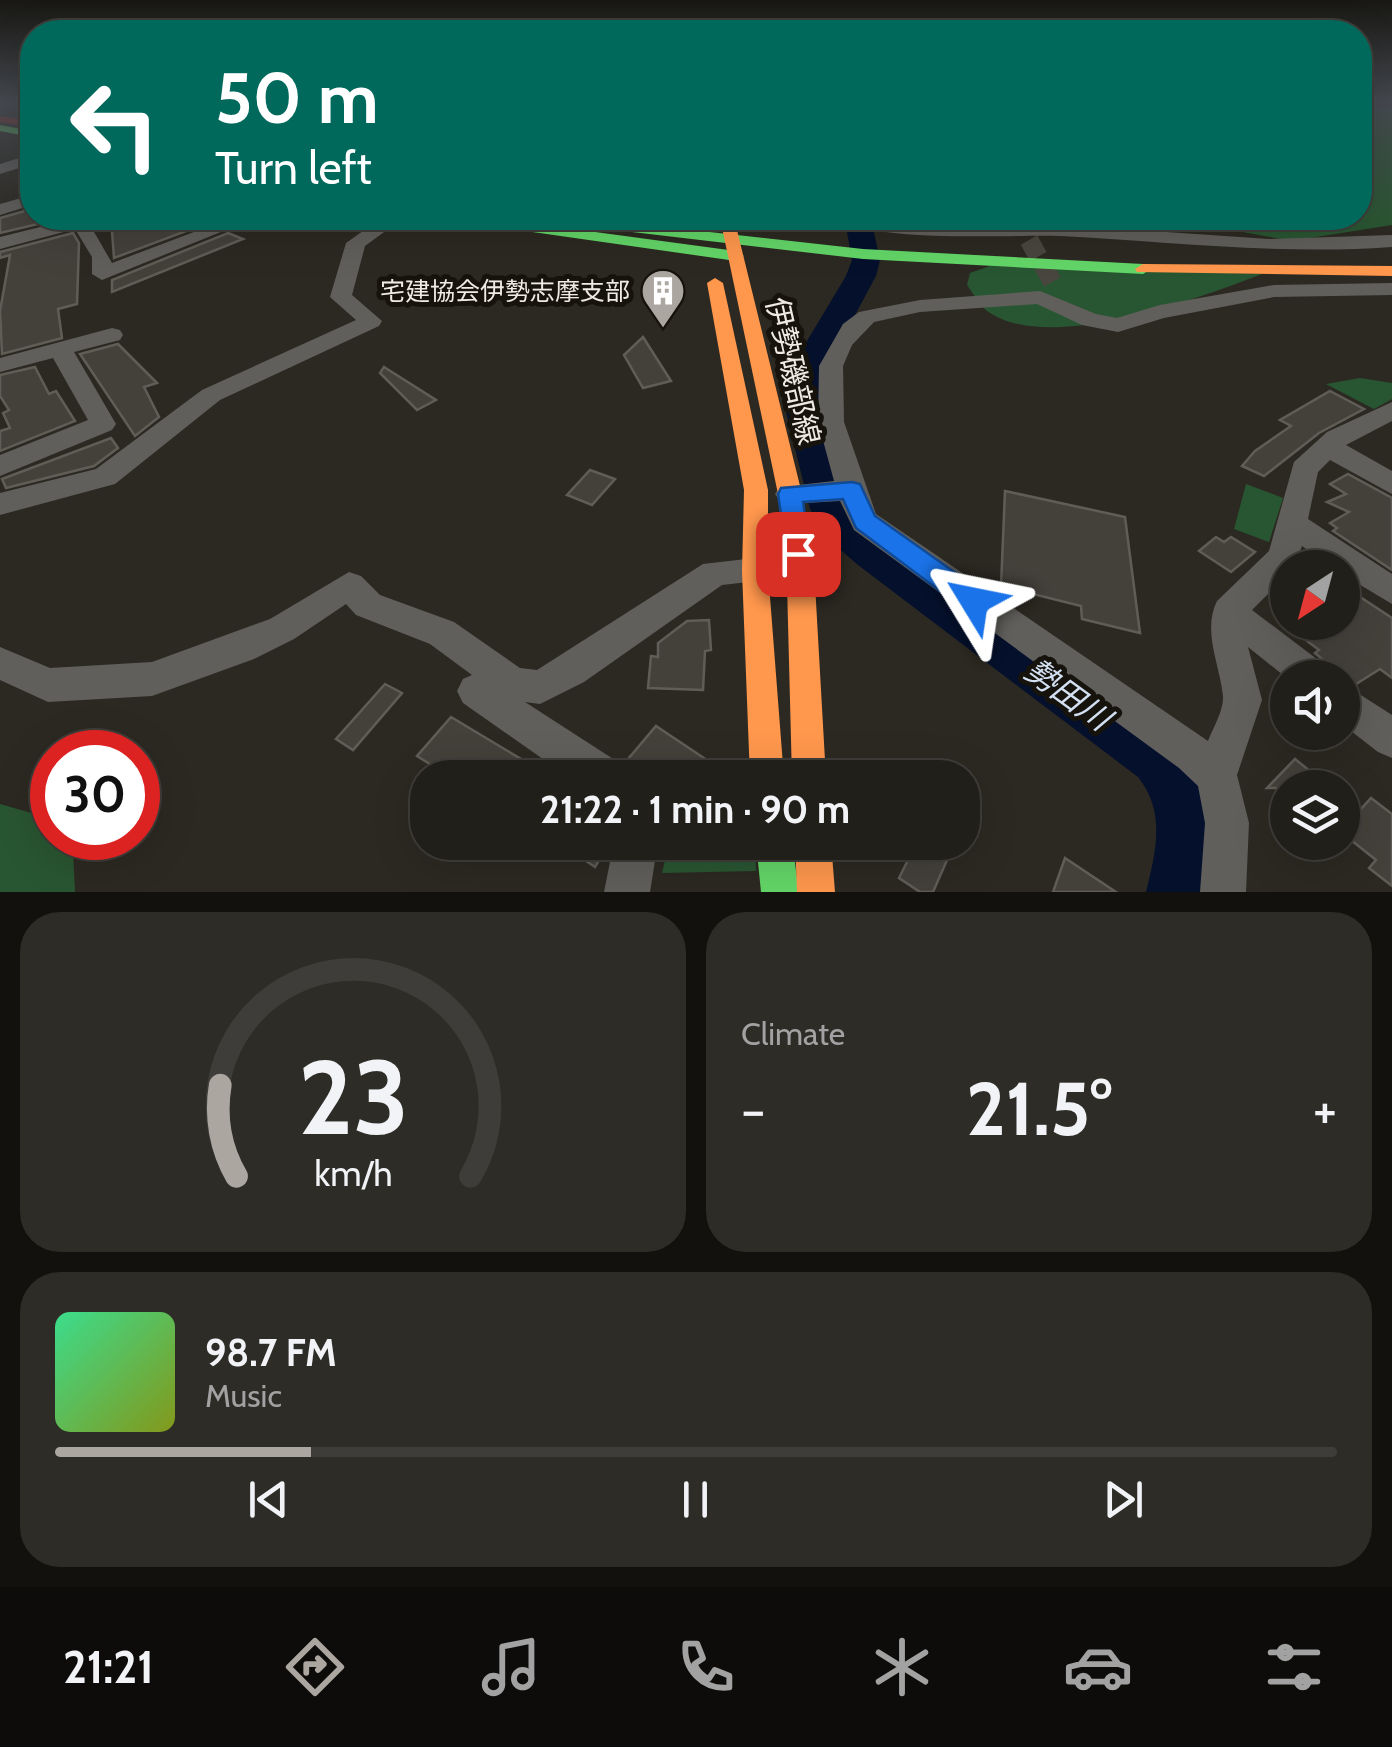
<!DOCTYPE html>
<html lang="en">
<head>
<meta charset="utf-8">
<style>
  body { margin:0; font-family:Cabin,"Noto Sans JP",sans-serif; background:#2d2c27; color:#f1f3f6; height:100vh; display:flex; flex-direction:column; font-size:38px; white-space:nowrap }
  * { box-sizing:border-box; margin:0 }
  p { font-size:32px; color:#a2a2a2 }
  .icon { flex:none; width:55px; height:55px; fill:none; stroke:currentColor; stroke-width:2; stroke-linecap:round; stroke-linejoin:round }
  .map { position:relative; height:892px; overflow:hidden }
  .drawer { display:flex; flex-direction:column; gap:20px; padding:20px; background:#12110e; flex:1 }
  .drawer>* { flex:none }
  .guide { position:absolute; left:20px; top:20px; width:1352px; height:210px; border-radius:40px; box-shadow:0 10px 40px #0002,0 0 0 2px #3e3d39; background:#00695c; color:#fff; overflow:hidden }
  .needle { width:65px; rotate:216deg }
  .fabs { position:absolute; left:1270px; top:550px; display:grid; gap:20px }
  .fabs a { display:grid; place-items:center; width:90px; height:90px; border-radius:50%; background:#211f1a; box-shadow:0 10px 40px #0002,0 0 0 2px #3e3d39; font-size:50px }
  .speed { position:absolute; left:30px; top:730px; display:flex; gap:20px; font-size:50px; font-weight:700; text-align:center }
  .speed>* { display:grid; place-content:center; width:130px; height:130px; border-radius:50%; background:#211f1a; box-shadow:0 10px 40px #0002,0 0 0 2px #3e3d39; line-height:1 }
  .speed .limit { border:15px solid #d22; background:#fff; color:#111 }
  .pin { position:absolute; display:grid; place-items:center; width:85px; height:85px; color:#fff; margin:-42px; border-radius:20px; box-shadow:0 5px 15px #0006 }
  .me { position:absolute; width:110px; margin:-55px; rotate:305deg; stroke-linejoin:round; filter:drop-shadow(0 0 8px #0008) }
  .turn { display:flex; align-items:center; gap:35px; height:210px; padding:0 30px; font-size:45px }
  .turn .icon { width:130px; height:130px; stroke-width:2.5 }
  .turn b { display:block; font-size:70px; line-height:85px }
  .big { font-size:75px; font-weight:800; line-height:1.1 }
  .drawer .widget { flex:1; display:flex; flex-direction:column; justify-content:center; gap:15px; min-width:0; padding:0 35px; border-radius:40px; background:#2d2c27 }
  .drawer .dial { align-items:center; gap:0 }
  .dial svg { height:260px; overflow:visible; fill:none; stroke:#3e3d39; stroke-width:7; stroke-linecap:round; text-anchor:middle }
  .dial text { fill:#f1f3f6; stroke:none }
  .song { display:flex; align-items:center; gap:30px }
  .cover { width:120px; height:120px; border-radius:15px; background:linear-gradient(135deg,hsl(150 70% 55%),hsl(70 70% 35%)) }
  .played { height:10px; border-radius:5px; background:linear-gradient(90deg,#aba69f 20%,#3e3d39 20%) }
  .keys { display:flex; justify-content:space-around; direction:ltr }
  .heat { display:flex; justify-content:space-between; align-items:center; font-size:55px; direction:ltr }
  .drawer .tiles { flex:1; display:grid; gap:20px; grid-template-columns:1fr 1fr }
  .widget:last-child { grid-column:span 2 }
  .trip { position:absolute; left:410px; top:760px; width:570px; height:100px; border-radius:40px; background:#211f1a; box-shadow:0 10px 40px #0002,0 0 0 2px #3e3d39; font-weight:800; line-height:100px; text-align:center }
  .dock { display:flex; height:160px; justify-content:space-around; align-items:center; background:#0d0c0a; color:#a2a2a2 }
  .dock .icon { width:70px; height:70px }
  .dock .active { color:#aba69f }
  .dock b { font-size:45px; color:#f1f3f6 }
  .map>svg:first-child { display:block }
  .green { fill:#295632 }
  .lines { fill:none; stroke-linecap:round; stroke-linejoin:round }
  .river { fill:#04102c; fill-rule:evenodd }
  .building { fill:#44413b; stroke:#605d57; stroke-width:2.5 }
  .street-tunnel { stroke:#49463f; stroke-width:19; stroke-dasharray:19 10; stroke-linecap:butt }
  .street { fill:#615f5c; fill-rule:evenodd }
  .fast { fill:#63d668; fill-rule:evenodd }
  .slow { fill:#ff974d; fill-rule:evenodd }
  .jam { fill:#b3261e; fill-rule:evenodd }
  .route { fill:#1a73e8; stroke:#114b97; stroke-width:2.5 }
  .labels { text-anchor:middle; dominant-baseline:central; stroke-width:10; stroke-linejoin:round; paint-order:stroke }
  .far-poi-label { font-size:25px; fill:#efeae2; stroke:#16130d; text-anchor:end }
  .street-label { font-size:30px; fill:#efeae2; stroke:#16130d }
  .water-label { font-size:32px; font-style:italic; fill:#d3e0f2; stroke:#16130d }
</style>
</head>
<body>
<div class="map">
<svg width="1392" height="892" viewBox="0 0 1392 892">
  <rect width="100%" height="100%" fill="#2c2922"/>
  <g class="green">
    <path d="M1392 108V225L1291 241 1191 222 1101 223 1056 218H1360V109Z"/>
    <path d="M990 266 1262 274C1200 298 1045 356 986 310 979 305 973 293 967 285L970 273Z"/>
    <path d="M1360 378 1392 383V399L1374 409 1326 384Z"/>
    <path d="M1246 484 1283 498 1269 542 1234 529Z"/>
    <path d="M0 804 52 819V838H64L73 851 75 892H0Z"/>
    <path d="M669 843H755L756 871 662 873Z"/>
  </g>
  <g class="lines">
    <path class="river" d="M853 218H881L873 228 880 260 876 276 825 371 821 400 853 505 890 539 1180 737C1221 782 1224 834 1214 892H1146C1156 851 1166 812 1138 777L858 565 829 540 810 509 783 400 789 371 846 276 852 260 846 226Z"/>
  </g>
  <g class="building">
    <path d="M32 209V218H63L0 233V218Z"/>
    <path d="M111 218H189L205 224 114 258Z"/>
    <path d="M73 233 79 243 77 304 58 309 62 338 2 354 0 311 10 255 0 258V252Z"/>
    <path d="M228 233 243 239 112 292V280Z"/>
    <path d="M643 337 671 381 643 388 624 355Z"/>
    <path d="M118 344 157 383 144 387 159 417 135 436 80 354Z"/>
    <path d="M35 367 49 394 56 391 75 421 0 451V431L10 428 3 413 9 410 0 396V375Z"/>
    <path d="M384 367 436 400 417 410 380 373Z"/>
    <path d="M1330 391 1364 409 1319 433 1264 476 1242 466 1255 451 1291 426 1280 420Z"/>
    <path d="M111 438 118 448 94 466 6 488 2 479Z"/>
    <path d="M590 470 615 479 592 505 567 495Z"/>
    <path d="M1348 474 1392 498V570L1333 531 1337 528 1330 523 1349 512 1327 502 1346 494 1330 484Z"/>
    <path d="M1005 491 1125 517 1140 633 1082 619 1081 606 1001 586Z"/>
    <path d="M1216 537 1224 542 1231 537 1255 552 1231 572 1199 551Z"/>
    <path d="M1342 585 1392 618V678L1380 669 1353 686 1315 653 1319 650 1282 622H1342Z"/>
    <path d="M709 620 711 650 705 651 703 690 648 688 651 656 658 657V643L687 621Z"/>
    <path d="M385 684 402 693 353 750 336 739Z"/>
    <path d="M451 717 526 762 515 778H452L417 756Z"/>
    <path d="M656 726 707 760 694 778H653L628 759Z"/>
    <path d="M1295 759 1331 788H1267Z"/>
    <path d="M1342 796 1360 810 1371 798 1392 814V886L1369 868 1376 860 1342 833Z"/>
    <path d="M558 842H610L595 867Z"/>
    <path d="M917 842H955L933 892H920L899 878Z"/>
    <path d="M1065 858 1116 892H1053Z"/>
  </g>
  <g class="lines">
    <path class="street-tunnel" d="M1029 240 1053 283"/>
    <g class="street">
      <path d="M32 154V164L0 174V164Z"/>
      <path d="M32 195V205L0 215V204Z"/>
      <path d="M76 218H86L112 263 215 224 203 218H234L243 223 102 280 92 274V257L75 229 0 249V237Z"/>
      <path d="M348 218H381L395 224 365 246 352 295 382 321 379 326 220 400 115 484 0 515V493L96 469 202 390 356 320 330 297 346 243 370 226Z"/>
      <path d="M721 218H758L749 223 722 225Z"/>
      <path d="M841 218 1063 225 1269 239 1392 235V247C1281 255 1172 242 1061 236 1015 234 873 244 841 218Z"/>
      <path d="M1392 283V295L1274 297 1164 318 1118 332 1082 325 1037 304 920 312 874 322 852 345 843 366 844 422 876 514 1208 741C1213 728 1224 710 1223 696 1220 665 1202 631 1217 601L1269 551 1294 462 1327 432 1392 402V421L1346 445 1392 471V494L1330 460 1318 472 1308 519 1392 574V604L1342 574V568H1333L1302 546 1295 566 1288 568V574L1252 610 1326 666 1331 678 1288 679 1248 647 1262 700 1237 775 1249 823 1246 892H1200L1205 823 1198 786 1179 768 854 530 840 501 790 504 780 501 775 494 780 487 834 481 818 422 819 366 843 324 859 312 920 300 1040 291 1096 314 1117 318 1160 305 1274 285Z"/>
      <path d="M112 328 120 330 123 335 120 340 74 352 116 424 112 430 0 476V455L88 420 53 358 0 372V358Z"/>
      <path d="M755 558 767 562 771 571 767 580 722 585 584 682 540 704 525 702 621 764 626 778H570L463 703 457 691 463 679 472 675 430 644 356 615 346 604 294 639 254 659 152 696 48 702 0 680V647L50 668 152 662 270 619 349 572 361 576 380 595 454 622 520 668 537 670 703 564Z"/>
      <path d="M1342 683 1392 715V758L1378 752 1342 724Z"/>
      <path d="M614 842H658L650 892H604Z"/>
    </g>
    <g class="fast">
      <path d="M0 125 32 131V137L0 131Z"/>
      <path d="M456 218H491L736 251 744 256 736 261 463 222Z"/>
      <path d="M540 218H582L863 249 1143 264 1151 269 1143 274 863 259 547 222Z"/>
      <path d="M756 842H792L799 892H761Z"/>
    </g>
    <g class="slow">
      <path d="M720 218H734L802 494 815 584 826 778H792L787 584 778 494Z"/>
      <path d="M1143 264 1392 266V276L1137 272 1135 269Z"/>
      <path d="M715 278 723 283 768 490V571L784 778H750L742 571 744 490 707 283Z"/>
      <path d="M795 842H831L835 892H797Z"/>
    </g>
    <path class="jam" d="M0 116 32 121V127L0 122Z"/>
  </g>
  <linearGradient id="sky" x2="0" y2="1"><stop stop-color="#181713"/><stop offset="0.45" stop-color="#45494f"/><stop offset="1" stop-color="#45494f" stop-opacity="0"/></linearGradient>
  <rect width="1392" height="227" fill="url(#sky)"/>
  <path class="route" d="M852 482 860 484 875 516 984 593 988 601 984 609 974 612 964 609 856 528 843 499 803 502 811 554 807 561H788L778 494 781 488Z"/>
  <defs>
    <symbol id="building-pin" viewBox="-11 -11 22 30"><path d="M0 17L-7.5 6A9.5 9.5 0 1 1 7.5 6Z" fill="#aba69f" stroke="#16130d"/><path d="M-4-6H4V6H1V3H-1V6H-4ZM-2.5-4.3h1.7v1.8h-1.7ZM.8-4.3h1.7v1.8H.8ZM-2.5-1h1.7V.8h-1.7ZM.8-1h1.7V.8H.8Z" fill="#fff"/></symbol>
  </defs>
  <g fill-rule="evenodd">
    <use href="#building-pin" x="638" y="266" width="50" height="68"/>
  </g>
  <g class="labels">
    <g class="far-poi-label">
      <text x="630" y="291">宅建協会伊勢志摩支部</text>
    </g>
    <g class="street-label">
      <text transform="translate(793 371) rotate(77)">伊勢磯部線</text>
    </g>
    <g class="water-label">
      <text transform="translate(1068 694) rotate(36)">勢田川</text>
    </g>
  </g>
</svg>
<div class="fabs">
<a><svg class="needle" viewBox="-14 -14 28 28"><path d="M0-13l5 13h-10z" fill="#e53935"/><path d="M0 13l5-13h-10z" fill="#a2a2a2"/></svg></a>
<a><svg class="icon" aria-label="sound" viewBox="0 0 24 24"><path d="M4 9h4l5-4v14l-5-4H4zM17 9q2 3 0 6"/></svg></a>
<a><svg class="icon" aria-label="layers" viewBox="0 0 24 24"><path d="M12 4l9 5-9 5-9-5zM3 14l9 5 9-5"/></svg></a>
</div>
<div class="speed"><div class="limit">30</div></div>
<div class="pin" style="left:798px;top:554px;background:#d93025"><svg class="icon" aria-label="arrive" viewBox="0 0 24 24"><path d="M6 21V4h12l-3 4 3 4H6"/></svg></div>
<svg class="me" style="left:974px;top:601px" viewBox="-20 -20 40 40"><path d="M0-17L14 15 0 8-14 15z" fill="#1a73e8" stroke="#fff" stroke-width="4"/></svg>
<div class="trip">21:22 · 1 min · 90 m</div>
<div class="guide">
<div class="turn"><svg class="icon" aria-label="left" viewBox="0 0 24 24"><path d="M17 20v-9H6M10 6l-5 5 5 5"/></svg><div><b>50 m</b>Turn left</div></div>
</div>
</div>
<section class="drawer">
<div class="tiles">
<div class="widget dial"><svg viewBox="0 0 100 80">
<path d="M14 69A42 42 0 1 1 86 69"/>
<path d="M14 69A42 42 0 0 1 9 41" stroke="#aba69f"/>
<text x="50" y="56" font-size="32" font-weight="700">23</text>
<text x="50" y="72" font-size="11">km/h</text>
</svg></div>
<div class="widget"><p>Climate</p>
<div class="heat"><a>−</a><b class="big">21.5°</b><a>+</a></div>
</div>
<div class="widget">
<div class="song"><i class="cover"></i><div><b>98.7 FM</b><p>Music</p></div></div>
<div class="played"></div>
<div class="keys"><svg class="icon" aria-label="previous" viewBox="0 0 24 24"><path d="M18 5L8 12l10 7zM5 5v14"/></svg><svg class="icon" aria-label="pause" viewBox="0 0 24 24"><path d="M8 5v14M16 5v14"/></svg><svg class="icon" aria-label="next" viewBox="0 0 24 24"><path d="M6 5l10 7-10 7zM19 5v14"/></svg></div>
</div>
</div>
</section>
<nav class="dock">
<b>21:21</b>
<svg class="icon active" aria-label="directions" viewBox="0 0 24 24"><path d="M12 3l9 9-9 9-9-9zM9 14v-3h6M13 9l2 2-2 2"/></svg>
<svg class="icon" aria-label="music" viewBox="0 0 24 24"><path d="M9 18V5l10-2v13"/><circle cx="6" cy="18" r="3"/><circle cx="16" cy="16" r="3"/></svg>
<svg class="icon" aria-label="phone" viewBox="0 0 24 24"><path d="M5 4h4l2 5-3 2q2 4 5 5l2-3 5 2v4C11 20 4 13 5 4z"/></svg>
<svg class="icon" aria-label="climate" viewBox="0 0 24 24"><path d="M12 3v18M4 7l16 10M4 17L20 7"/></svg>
<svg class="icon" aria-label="car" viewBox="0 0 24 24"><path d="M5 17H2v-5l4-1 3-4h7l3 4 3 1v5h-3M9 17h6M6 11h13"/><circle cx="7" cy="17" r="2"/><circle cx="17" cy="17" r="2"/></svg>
<svg class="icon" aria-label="filters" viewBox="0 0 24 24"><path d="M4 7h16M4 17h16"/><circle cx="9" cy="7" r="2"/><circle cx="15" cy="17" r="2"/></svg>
</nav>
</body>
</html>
